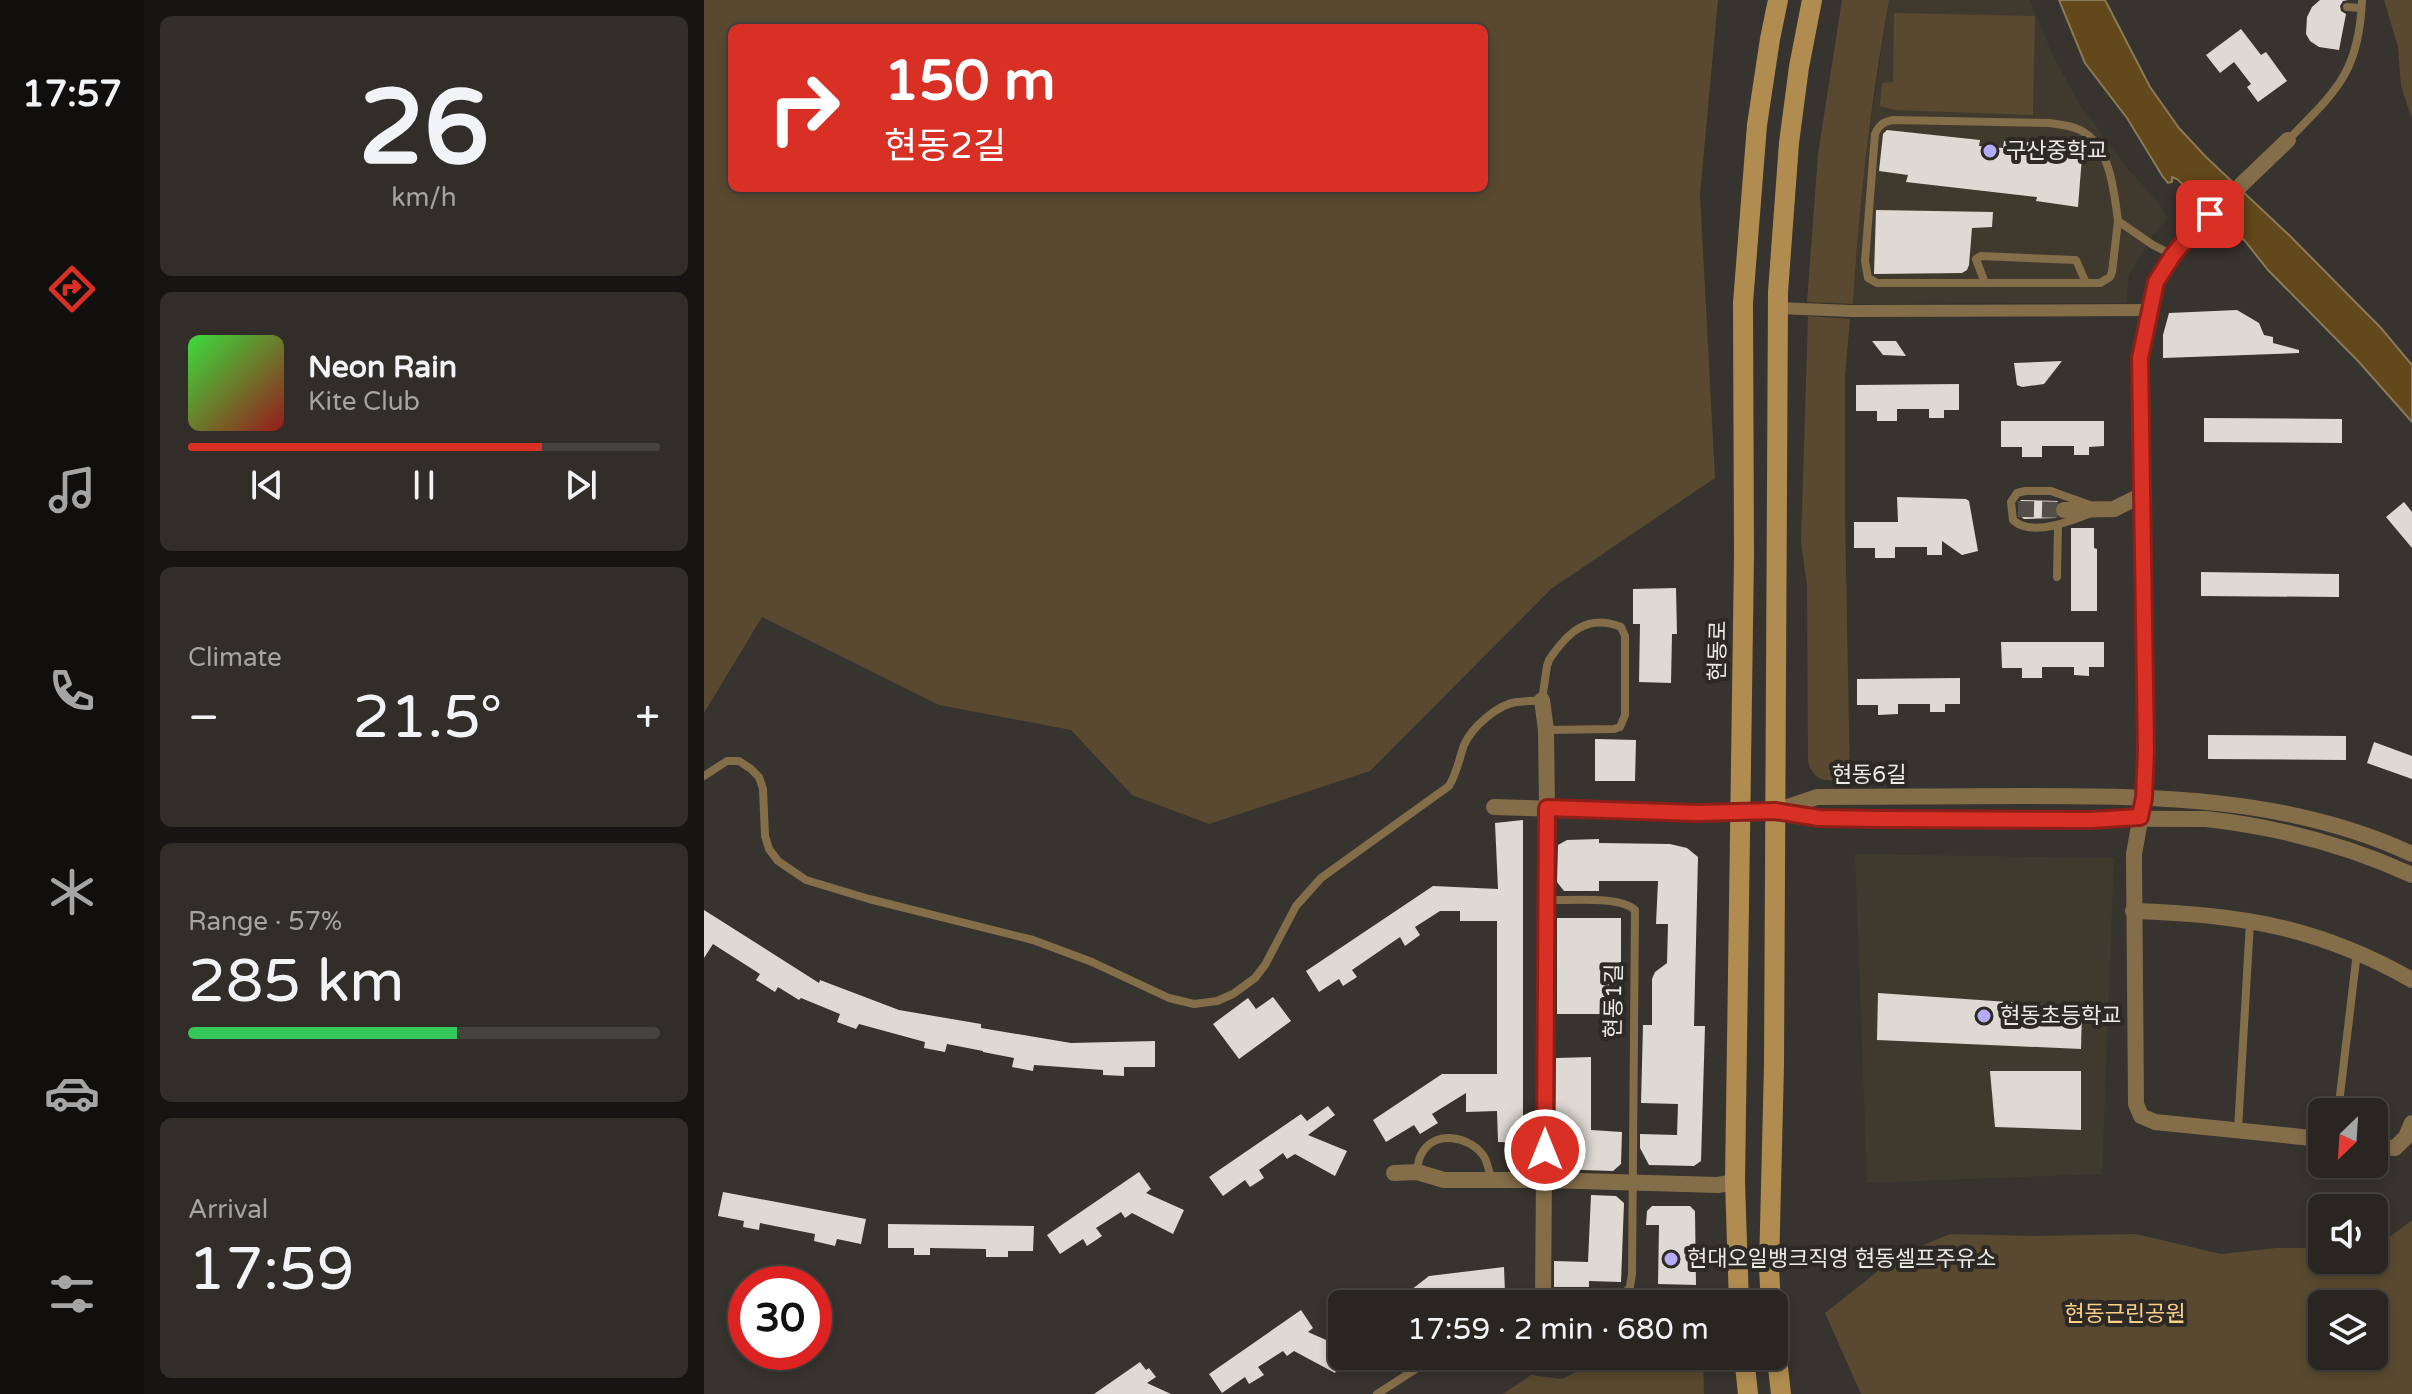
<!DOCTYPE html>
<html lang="en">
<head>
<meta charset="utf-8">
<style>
  body { margin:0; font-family:"Varela Round","Noto Sans KR",sans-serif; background:#312e2a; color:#f1f3f6; height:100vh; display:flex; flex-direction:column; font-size:30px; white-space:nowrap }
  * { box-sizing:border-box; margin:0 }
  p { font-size:26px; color:#a5a5a5 }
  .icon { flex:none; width:44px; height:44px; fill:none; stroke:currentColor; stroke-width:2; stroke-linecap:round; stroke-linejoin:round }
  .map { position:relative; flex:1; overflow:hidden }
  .side { display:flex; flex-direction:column; gap:16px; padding:16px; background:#171513; width:560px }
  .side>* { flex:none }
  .hud { position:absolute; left:24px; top:24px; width:760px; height:168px; border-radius:12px; box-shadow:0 4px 12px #0003,0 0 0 2px #454340; background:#d93025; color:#fff; overflow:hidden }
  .needle { width:52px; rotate:205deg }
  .controls { position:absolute; left:1604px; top:1098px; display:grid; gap:16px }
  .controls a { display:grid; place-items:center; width:80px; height:80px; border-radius:12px; background:#292622; box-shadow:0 4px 12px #0003,0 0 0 2px #454340; font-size:40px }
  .speed { position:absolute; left:24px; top:1266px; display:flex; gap:16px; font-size:40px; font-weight:700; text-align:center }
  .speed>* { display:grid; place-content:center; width:104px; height:104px; border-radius:50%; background:#292622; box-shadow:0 4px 12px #0003,0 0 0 2px #454340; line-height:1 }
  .speed .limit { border:12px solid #d22; background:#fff; color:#111 }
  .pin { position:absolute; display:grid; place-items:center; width:68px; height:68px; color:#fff; margin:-34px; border-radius:16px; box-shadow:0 4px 12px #0006 }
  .me { position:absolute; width:88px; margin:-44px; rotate:0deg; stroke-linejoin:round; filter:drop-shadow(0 0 6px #0008) }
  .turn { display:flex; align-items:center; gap:28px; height:168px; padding:0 24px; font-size:36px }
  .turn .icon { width:104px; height:104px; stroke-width:2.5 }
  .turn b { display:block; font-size:56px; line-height:68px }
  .big { font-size:60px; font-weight:600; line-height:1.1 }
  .side .card { flex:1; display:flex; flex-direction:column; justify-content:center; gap:12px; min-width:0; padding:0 28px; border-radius:12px; background:#312e2a }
  .side .dial { align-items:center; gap:0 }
  .dial b { font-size:104px; line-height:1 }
  .song { display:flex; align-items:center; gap:24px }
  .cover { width:96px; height:96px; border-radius:12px; background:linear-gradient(135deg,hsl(120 70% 55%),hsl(0 70% 35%)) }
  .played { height:8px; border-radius:4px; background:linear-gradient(90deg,#d93025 75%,#454340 75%) }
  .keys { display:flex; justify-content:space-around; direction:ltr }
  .heat { display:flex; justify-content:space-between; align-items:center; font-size:44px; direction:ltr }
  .charge { height:12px; border-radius:6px; background:linear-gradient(90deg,#34c759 57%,#454340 0) }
  .trip { position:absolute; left:624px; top:1290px; width:460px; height:80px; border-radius:12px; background:#292622; box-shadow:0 4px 12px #0003,0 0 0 2px #454340; font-weight:600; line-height:80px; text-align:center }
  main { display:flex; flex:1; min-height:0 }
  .dock { display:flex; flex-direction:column; width:144px; justify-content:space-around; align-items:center; background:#100f0e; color:#a5a5a5 }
  .dock .icon { width:56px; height:56px }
  .dock .selected { color:#d93025 }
  .dock b { font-size:36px; color:#f1f3f6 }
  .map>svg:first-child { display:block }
  .built { fill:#40392e }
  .green { fill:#594930; fill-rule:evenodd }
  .water { fill:#62481a; stroke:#8b7957; stroke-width:2 }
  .building { fill:#ded9d2 }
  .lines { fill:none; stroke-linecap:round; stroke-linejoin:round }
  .minor-tunnel { stroke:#524e4a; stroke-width:16; stroke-dasharray:16 8; stroke-linecap:butt }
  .service { stroke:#846d49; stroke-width:8 }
  .pedestrian { stroke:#846d49; stroke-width:12 }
  .minor { stroke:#846d49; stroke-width:16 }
  .secondary { stroke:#b18c51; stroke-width:20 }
  .route-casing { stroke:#8d1f18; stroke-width:20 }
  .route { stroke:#d93025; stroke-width:14 }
  .poi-dot { fill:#b4acf9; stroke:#2d2924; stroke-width:3 }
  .labels { text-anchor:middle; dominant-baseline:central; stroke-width:8; stroke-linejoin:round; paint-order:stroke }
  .poi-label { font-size:22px; fill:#eceae6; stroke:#2d2924; text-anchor:start }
  .street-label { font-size:22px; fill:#eceae6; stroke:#2d2924 }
  .park-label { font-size:22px; fill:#fccf89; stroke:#2d2924 }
</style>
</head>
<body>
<main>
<nav class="dock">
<b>17:57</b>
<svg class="icon selected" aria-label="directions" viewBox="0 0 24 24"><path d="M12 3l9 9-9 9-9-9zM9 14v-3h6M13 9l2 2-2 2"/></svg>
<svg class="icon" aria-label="music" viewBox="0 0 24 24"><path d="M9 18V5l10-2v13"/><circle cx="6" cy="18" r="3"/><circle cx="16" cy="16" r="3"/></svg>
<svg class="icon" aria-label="phone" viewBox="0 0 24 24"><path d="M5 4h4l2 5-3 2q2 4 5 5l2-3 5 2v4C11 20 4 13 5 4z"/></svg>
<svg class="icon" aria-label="climate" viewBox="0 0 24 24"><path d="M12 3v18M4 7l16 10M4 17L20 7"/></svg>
<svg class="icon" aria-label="car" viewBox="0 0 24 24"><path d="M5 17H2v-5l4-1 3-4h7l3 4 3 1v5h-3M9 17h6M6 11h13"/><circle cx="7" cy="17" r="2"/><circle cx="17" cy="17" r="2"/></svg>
<svg class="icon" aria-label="filters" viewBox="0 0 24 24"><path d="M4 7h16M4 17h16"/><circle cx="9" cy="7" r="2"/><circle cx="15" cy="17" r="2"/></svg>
</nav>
<section class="side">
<div class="card dial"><b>26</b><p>km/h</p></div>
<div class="card">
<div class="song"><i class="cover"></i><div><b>Neon Rain</b><p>Kite Club</p></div></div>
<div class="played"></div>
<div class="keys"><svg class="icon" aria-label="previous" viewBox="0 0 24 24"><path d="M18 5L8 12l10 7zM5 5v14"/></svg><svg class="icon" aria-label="pause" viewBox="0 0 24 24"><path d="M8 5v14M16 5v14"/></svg><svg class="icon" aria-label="next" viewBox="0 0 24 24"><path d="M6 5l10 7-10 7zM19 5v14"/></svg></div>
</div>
<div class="card"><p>Climate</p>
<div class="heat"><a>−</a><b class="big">21.5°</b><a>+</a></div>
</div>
<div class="card"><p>Range · 57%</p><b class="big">285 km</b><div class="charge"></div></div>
<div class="card"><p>Arrival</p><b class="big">17:59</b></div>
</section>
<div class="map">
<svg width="1708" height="1394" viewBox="0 0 1708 1394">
  <rect width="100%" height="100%" fill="#37332e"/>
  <g class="built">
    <path d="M1185 0H1326L1348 53 1373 100 1418 162 1451 199 1464 218 1448 236 1425 275 1422 303 1149 304 1156 208 1164 140Z"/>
    <path d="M1151 854 1410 858 1398 1174 1163 1183Z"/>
  </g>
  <g class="green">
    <path d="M0 0H1014L996 194 1011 478 847 589 666 771 505 824 428 795 367 730 235 705 58 617 0 713ZM780 28V188H28V28Z"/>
    <path d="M1138 0H1185C1167 101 1155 202 1149 304L1103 302 1114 154Z"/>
    <path d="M1680 0H1708V119L1697 86 1694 47Z"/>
    <path d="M1190 13 1331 16 1329 115 1191 110 1176 106 1178 83 1189 82Z"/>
    <path d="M1104 316 1146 319 1141 376V514L1146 780C1124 780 1112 785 1104 762L1103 585 1097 543Z"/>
    <path d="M1708 1220V1394H1157L1121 1313 1193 1256 1246 1234 1331 1236 1432 1234 1517 1254 1572 1248H1618V1260H1670V1244H1676ZM1670 1304V1356H1618V1304Z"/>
    <path d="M904 1356H999L1000 1394H799L827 1375 858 1379Z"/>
  </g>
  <path class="water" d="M1355 0H1401L1446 87 1475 128 1502 157 1585 235 1677 328 1708 365V422L1655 362 1564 270 1541 241 1473 179 1468 177V182L1464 183 1459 177 1423 118 1381 63Z"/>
  <g class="building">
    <path d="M1616 0H1644L1639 1 1636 6 1637 11 1642 14 1635 50 1615 47 1606 41 1602 34 1603 17 1608 7Z"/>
    <path d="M1537 29 1557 55 1562 52 1583 81 1554 102 1543 87 1547 84 1530 62 1516 73 1502 55Z"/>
    <path d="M1183 130 1276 140 1275 146 1299 148 1300 141 1379 144 1374 207 1332 201 1333 197 1202 182 1204 175 1175 171 1179 134Z"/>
    <path d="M1172 210 1289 212 1288 227 1268 228 1265 265 1263 270 1258 273 1170 274Z"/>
    <path d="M1533 310 1555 323 1560 335 1569 337V343L1595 350V353L1459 358V335L1465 313Z"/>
    <path d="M1168 341H1192L1202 356 1179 355Z"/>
    <path d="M1358 361 1340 384 1318 387 1313 385 1310 363Z"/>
    <path d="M1255 384V410H1240V418H1225V409H1193V421H1173V411H1152V385Z"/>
    <path d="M1500 418 1638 419V443L1500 442Z"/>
    <path d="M1297 421H1400V446L1385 447V455H1370V446H1338V457H1318V447H1297Z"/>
    <path d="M1193 497 1262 499 1265 501 1274 551 1258 555 1238 541V555H1223V547H1191V558H1171V548H1150V522H1194Z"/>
    <path d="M1317 500 1354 501 1349 509 1352 518 1320 519 1316 516 1315 503Z"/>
    <path d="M1700 502 1708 512V548L1682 517Z"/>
    <path d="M1367 528H1390V548L1393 549V611H1367Z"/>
    <path d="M1497 572 1635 574V597L1497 596Z"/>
    <path d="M972 588 973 634H968L967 683 935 682 936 624H929V589Z"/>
    <path d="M1297 642H1400V667H1385V676L1370 675V667H1338V678H1318V668H1298Z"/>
    <path d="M1256 678V704H1241V712H1226V704H1194V714L1174 715V705H1153V679Z"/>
    <path d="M1504 735 1642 736V760L1504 759Z"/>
    <path d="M891 739 932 740 931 781H891Z"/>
    <path d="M1670 742 1708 756V779L1663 763Z"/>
    <path d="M819 820V1143L794 1142 793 1111 762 1112V1093L728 1114 734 1123 716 1134 710 1125 682 1142 669 1120 738 1074H793V921H756V911H736L711 927 716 935 701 946 696 937 648 970 653 977 639 986 635 979 615 992 602 971 729 886 794 889 791 823Z"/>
    <path d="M895 839V843L966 844 983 848 994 857 990 1026H1001L997 1161 990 1166 945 1165 936 1148V1134L973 1135 974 1104 937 1103 939 1025H948V979L951 972 963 963 964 924H952L954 881H895V891H860L853 882 854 845 863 840Z"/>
    <path d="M0 910 115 983 116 980 195 1010 277 1024V1028L367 1043 451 1041V1067H420V1076L399 1075V1070L330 1065 329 1071 308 1067 310 1058 279 1052V1051L243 1044 241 1052 220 1048 221 1042 155 1024 152 1029 133 1022 136 1014 97 998 95 1000 74 987 71 992 52 980 56 974 9 944 0 958Z"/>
    <rect x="853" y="918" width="64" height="96"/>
    <path d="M1174 993 1378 1007 1377 1049 1173 1040Z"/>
    <path d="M569 997 587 1021 535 1059 509 1024 544 998 552 1009Z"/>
    <path d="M887 1057V1130L918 1132 917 1164 909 1171 851 1169 852 1058Z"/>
    <path d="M1286 1071H1377V1130L1291 1127Z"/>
    <path d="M624 1106 631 1115 604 1135 643 1151 631 1176 591 1154 583 1159 579 1153 555 1170 560 1178 546 1187 541 1180 519 1196 505 1177 597 1114 603 1121Z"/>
    <path d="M435 1172 447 1189 442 1193 480 1210 469 1234 428 1213 421 1218 417 1212 392 1228 398 1236 383 1246 379 1239 356 1254 343 1235Z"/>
    <path d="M19 1192 162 1219 157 1244 133 1239 131 1246 110 1241 111 1234 56 1223 55 1230 39 1227 40 1221 14 1216Z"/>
    <path d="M887 1195 912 1196 920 1203 917 1282 885 1281V1287H850V1261L884 1262Z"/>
    <path d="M948 1206H986L991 1211 992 1285 954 1284 955 1225H942L943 1211Z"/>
    <path d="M184 1224 330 1226 329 1251H304V1257H282V1249L226 1248V1255H210V1248H184Z"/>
    <path d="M800 1267 801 1292 782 1293 783 1302 758 1304 757 1296 739 1297 730 1304H689L725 1276Z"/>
    <path d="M597 1310 609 1328 604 1332 638 1347V1358L631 1373 590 1351 583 1356 579 1351 554 1367 560 1375 545 1384 541 1377 518 1393 505 1374Z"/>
    <path d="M436 1362 442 1370 445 1368 452 1377 443 1383 467 1394H390Z"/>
  </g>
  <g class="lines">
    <path class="minor-tunnel" d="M1314 509 1360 510"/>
    <g class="service">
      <path d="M1643 7 1657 8"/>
      <path d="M1584 140C1632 91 1655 73 1658 0"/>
      <path d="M1414 221 1408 272 1406 277 1396 283H1173L1164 278 1161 261 1171 134C1175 125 1179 122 1189 120L1345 123C1356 125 1366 125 1376 130 1406 145 1410 191 1414 221L1449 245 1469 255"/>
      <path d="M1281 283 1272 259 1277 256 1372 260 1382 283"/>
      <path d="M1321 491H1347L1397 509C1375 518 1329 539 1309 520L1307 502 1313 493Z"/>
      <path d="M1353 577 1354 525"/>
      <path d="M0 776 23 761H35L47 769 55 777 59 789 61 836 65 849 74 861 102 880 165 899 329 940 388 962 465 998 490 1004 513 1001 529 994 551 978 561 965 592 906 617 878 745 786C753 773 755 759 760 745 768 727 794 704 813 702 821 701 830 701 838 700L843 666 845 660C863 633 883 613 917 627L921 636V715L916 727 910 729 842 730"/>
      <path d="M1634 1112 1653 952"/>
      <path d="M1534 1129 1546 922"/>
      <path d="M713 1172C714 1166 714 1158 718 1153 731 1130 765 1136 779 1155 784 1162 785 1171 787 1180"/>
      <path d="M830 1304 846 1299 918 1297 926 1287 928 1274 931 910C915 895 864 901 843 900"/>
      <path d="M673 1394 732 1356"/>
    </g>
    <path class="pedestrian" d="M1074 308 1147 311 1445 310"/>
    <g class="minor">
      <path d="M1584 140 1489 231 1458 271 1447 297 1436 358 1442 750 1440 798 1430 854 1432 1104 1437 1116 1451 1122 1618 1139"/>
      <path d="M1360 510 1410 509 1438 495"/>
      <path d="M838 700 842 730 843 808 839 1300"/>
      <path d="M790 807 993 813 1071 811 1115 818 1502 819C1573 827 1643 845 1708 875"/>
      <path d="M1072 811 1113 797C1182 797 1251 796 1320 796 1452 796 1586 797 1708 854"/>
      <path d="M1429 911C1535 914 1615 927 1708 980"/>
      <path d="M1670 1147 1691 1148 1702 1137 1708 1123"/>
      <path d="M690 1173 713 1172 740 1180H841L1014 1185 1031 1182"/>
    </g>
    <g class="secondary">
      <path d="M1035 1304 1031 1182 1040 556 1039 303 1053 125 1066 39 1074 0"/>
      <path d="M1067 1304 1065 1268 1070 1065 1074 292 1085 143 1095 67 1108 0"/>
      <path d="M1070 1332 1077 1394"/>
      <path d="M1040 1356 1044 1394"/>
    </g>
  </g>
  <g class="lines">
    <defs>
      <path id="route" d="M841 1150 843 808 993 813 1071 811 1115 818 1178 819 1387 820 1436 817 1440 798 1442 750 1436 358 1452 282 1469 255 1489 231 1506 214"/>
    </defs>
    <use href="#route" class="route-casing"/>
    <use href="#route" class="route"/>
  </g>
  <g class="poi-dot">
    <circle cx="1286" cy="151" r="8"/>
    <circle cx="1280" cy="1016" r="8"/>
    <circle cx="967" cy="1259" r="8"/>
  </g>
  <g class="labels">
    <g class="poi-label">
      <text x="1302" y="151">구산중학교</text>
      <text x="1296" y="1016">현동초등학교</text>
      <text x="983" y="1259">현대오일뱅크직영 현동셀프주유소</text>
    </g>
    <g class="street-label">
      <text transform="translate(1014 651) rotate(-89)">현동로</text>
      <text x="1165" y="775">현동6길</text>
      <text transform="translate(910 1001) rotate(-89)">현동1길</text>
    </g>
    <g class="park-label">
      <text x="1421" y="1314">현동근린공원</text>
    </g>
  </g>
</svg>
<div class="controls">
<a><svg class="needle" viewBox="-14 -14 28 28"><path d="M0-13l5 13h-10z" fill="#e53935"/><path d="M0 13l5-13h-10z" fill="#a5a5a5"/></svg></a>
<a><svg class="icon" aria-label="sound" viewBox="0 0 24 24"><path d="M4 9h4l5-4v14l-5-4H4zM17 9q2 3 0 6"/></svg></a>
<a><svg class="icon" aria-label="layers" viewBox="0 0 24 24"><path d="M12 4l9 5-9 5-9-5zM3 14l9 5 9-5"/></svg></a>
</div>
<div class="speed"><div class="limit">30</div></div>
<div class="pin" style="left:1506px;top:214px;background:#d93025"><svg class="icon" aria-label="arrive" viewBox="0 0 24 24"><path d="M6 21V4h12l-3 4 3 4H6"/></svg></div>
<svg class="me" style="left:841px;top:1150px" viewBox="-20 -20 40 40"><circle r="17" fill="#d93025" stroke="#fff" stroke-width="3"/><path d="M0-11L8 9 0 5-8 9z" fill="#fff"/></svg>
<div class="trip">17:59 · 2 min · 680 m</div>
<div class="hud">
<div class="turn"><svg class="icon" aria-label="right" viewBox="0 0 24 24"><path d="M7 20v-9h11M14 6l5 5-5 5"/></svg><div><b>150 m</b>현동2길</div></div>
</div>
</div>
</main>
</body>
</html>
